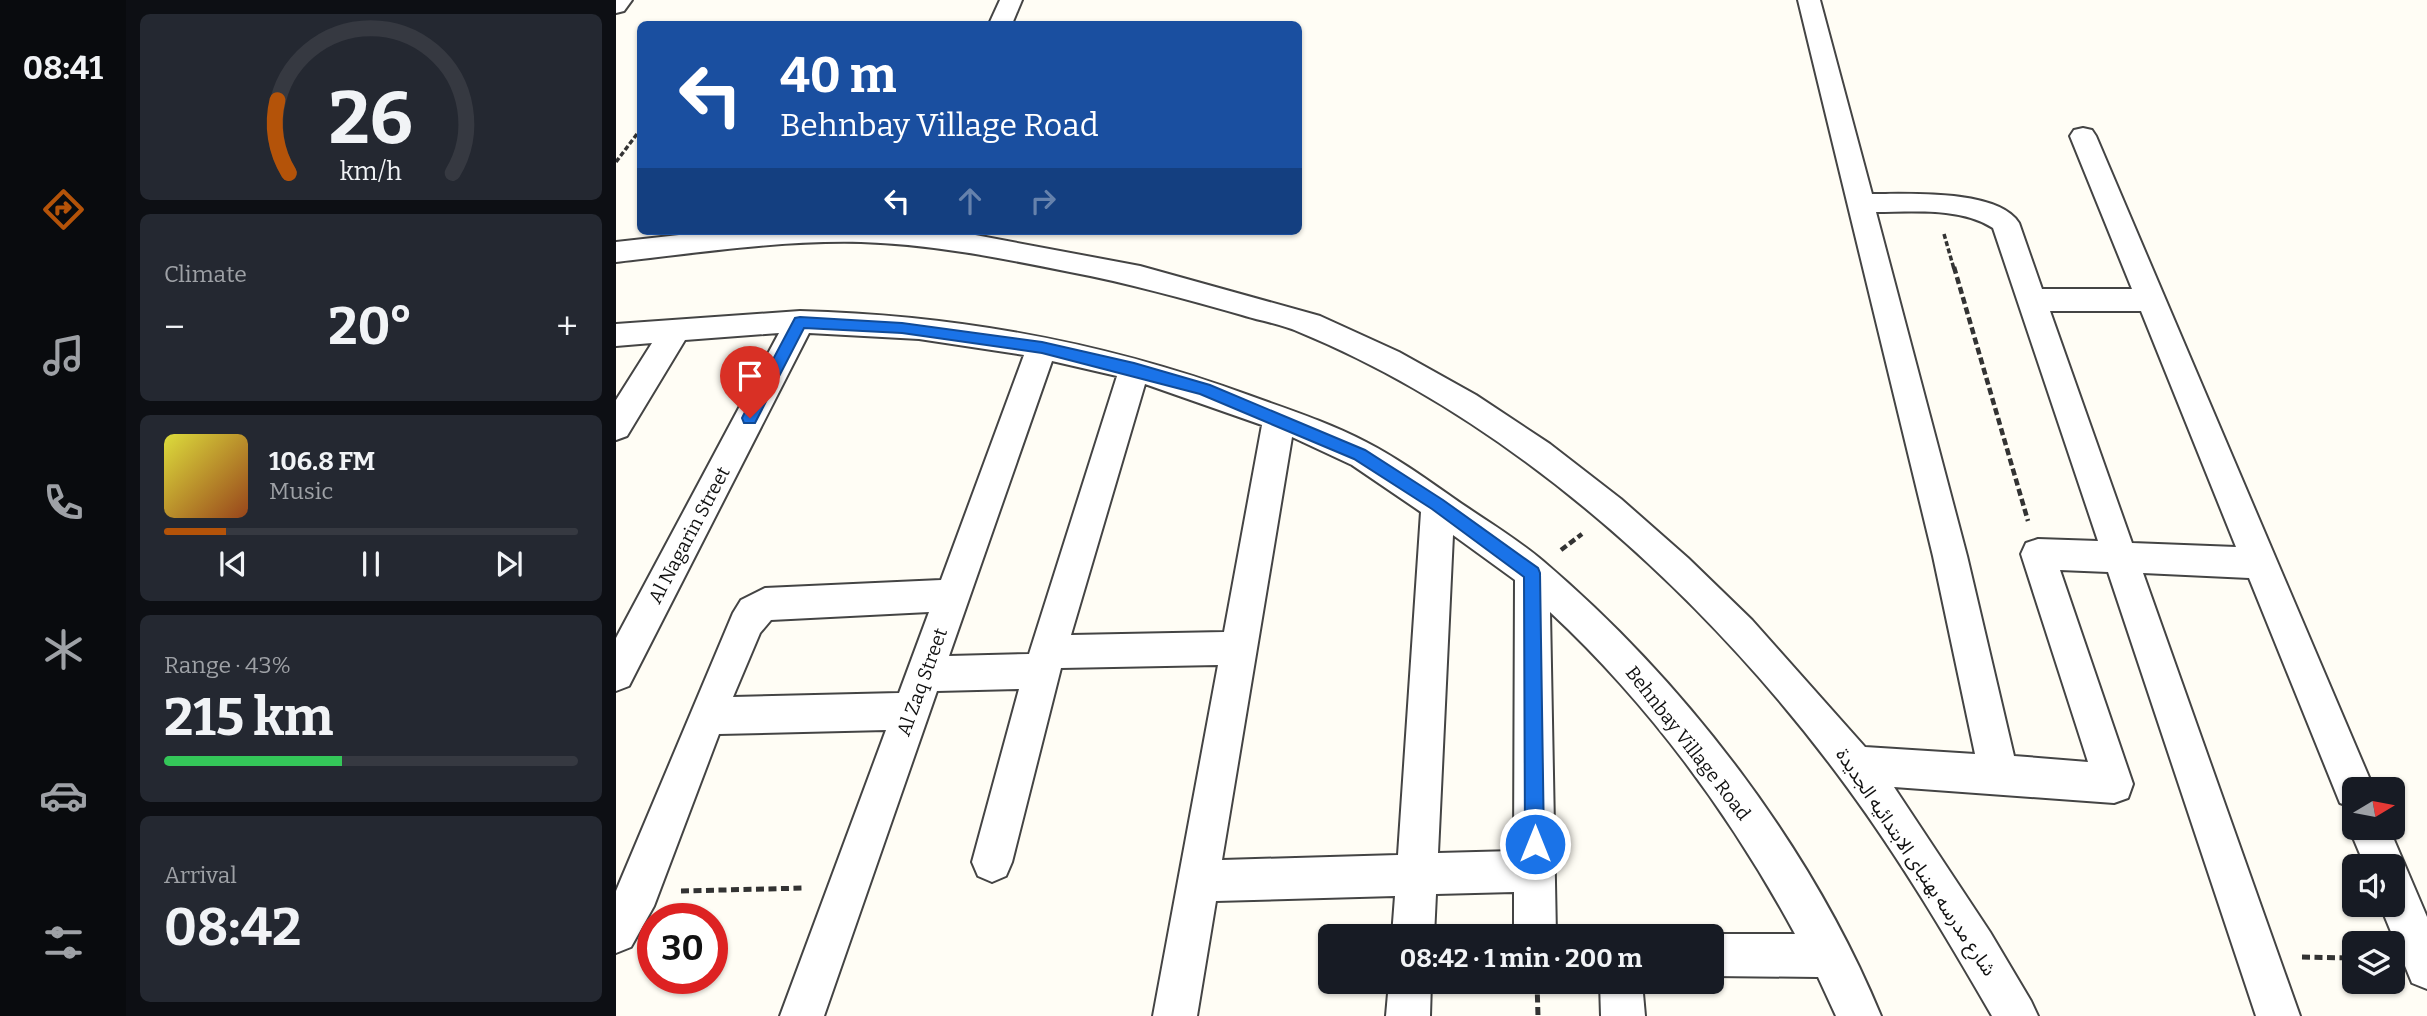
<!DOCTYPE html>
<html lang="en">
<head>
<meta charset="utf-8">
<style>
  body { margin:0; font-family:Bitter,"Noto Sans Arabic",serif; background:#242831; color:#f1f3f6; height:100vh; display:flex; flex-direction:column; font-size:26px; white-space:nowrap }
  * { box-sizing:border-box; margin:0 }
  p { font-size:23px; color:#9ea1a6 }
  .icon { flex:none; width:38px; height:38px; fill:none; stroke:currentColor; stroke-width:2; stroke-linecap:round; stroke-linejoin:round }
  .map { position:relative; flex:1; overflow:hidden }
  .sheet { display:flex; flex-direction:column; gap:14px; padding:14px; background:#0d0f14; width:490px }
  .sheet>* { flex:none }
  .banner { position:absolute; left:21px; top:21px; width:665px; height:214px; border-radius:10px; box-shadow:0 2px 5px #0004; background:#1a4fa0; color:#fff; overflow:hidden }
  .needle { width:46px; rotate:80deg }
  .buttons { position:absolute; left:1726px; top:777px; display:grid; gap:14px }
  .buttons a { display:grid; place-items:center; width:63px; height:63px; border-radius:10px; background:#171b24; box-shadow:0 2px 5px #0004; font-size:35px }
  .speed { position:absolute; left:21px; top:903px; display:flex; gap:14px; font-size:35px; font-weight:700; text-align:center }
  .speed>* { display:grid; place-content:center; width:91px; height:91px; border-radius:50%; background:#171b24; box-shadow:0 2px 5px #0004; line-height:1 }
  .speed .limit { border:10px solid #d22; background:#fff; color:#111 }
  .pin { position:absolute; display:grid; place-items:center; width:60px; height:60px; color:#fff; margin:-72px -30px; border-radius:50% 50% 50% 0; rotate:-45deg; box-shadow:0 0 7px #0007 }
  .pin .icon { rotate:45deg }
  .me { position:absolute; width:77px; margin:-38px; rotate:0deg; stroke-linejoin:round; filter:drop-shadow(0 0 5px #0008) }
  .turn { display:flex; align-items:center; gap:24px; height:147px; padding:0 28px; font-size:32px }
  .turn .icon { width:91px; height:91px; stroke-width:2.5 }
  .turn b { display:block; font-size:49px; line-height:60px }
  .lanes { display:flex; align-items:center; height:66px; padding:0 28px; background:#0003; justify-content:center; gap:35px; direction:ltr }
  .lanes .off { opacity:.35 }
  .big { font-size:52px; font-weight:700; line-height:1.1 }
  .sheet .tile { flex:1; display:flex; flex-direction:column; justify-content:center; gap:10px; min-width:0; padding:0 24px; border-radius:10px; background:#242831 }
  .sheet .dial { align-items:center; gap:0 }
  .dial svg { height:182px; overflow:visible; fill:none; stroke:#363941; stroke-width:7; stroke-linecap:round; text-anchor:middle }
  .dial text { fill:#f1f3f6; stroke:none }
  .song { display:flex; align-items:center; gap:21px }
  .cover { width:84px; height:84px; border-radius:10px; background:linear-gradient(135deg,hsl(60 70% 55%),hsl(20 70% 35%)) }
  .played { height:7px; border-radius:4px; background:linear-gradient(90deg,#b45309 15%,#363941 15%) }
  .keys { display:flex; justify-content:space-around; direction:ltr }
  .heat { display:flex; justify-content:space-between; align-items:center; font-size:38px; direction:ltr }
  .charge { height:10px; border-radius:5px; background:linear-gradient(90deg,#34c759 43%,#363941 0) }
  .trip { position:absolute; left:702px; top:924px; width:406px; height:70px; border-radius:10px; background:#171b24; box-shadow:0 2px 5px #0004; font-weight:700; line-height:70px; text-align:center }
  main { display:flex; flex:1; min-height:0 }
  .tab-bar { display:flex; flex-direction:column; width:126px; justify-content:space-around; align-items:center; background:#090b0e; color:#9ea1a6 }
  .tab-bar .icon { width:49px; height:49px }
  .tab-bar .active { color:#b45309 }
  .tab-bar b { font-size:32px; color:#f1f3f6 }
  .map>svg:first-child { display:block }
  .lines { fill:none; stroke-linecap:round; stroke-linejoin:round }
  .street-casing { stroke:#444; stroke-width:4 }
  .path-far2 { stroke:#333; stroke-width:3.5; stroke-dasharray:5 2.5; stroke-linecap:butt }
  .path-far1 { stroke:#333; stroke-width:4.5; stroke-dasharray:7 3.5; stroke-linecap:butt }
  .path { stroke:#333; stroke-width:5; stroke-dasharray:8 4.5; stroke-linecap:butt }
  .street { fill:#fff; fill-rule:evenodd }
  .route { fill:#1a73e8; stroke:#114b97; stroke-width:2 }
  .labels { text-anchor:middle; dominant-baseline:central; stroke-width:7; stroke-linejoin:round; paint-order:stroke }
  .street-label { font-size:19px; fill:#111; stroke:#fff }
</style>
</head>
<body>
<main>
<nav class="tab-bar">
<b>08:41</b>
<svg class="icon active" aria-label="directions" viewBox="0 0 24 24"><path d="M12 3l9 9-9 9-9-9zM9 14v-3h6M13 9l2 2-2 2"/></svg>
<svg class="icon" aria-label="music" viewBox="0 0 24 24"><path d="M9 18V5l10-2v13"/><circle cx="6" cy="18" r="3"/><circle cx="16" cy="16" r="3"/></svg>
<svg class="icon" aria-label="phone" viewBox="0 0 24 24"><path d="M5 4h4l2 5-3 2q2 4 5 5l2-3 5 2v4C11 20 4 13 5 4z"/></svg>
<svg class="icon" aria-label="climate" viewBox="0 0 24 24"><path d="M12 3v18M4 7l16 10M4 17L20 7"/></svg>
<svg class="icon" aria-label="car" viewBox="0 0 24 24"><path d="M5 17H2v-5l4-1 3-4h7l3 4 3 1v5h-3M9 17h6M6 11h13"/><circle cx="7" cy="17" r="2"/><circle cx="17" cy="17" r="2"/></svg>
<svg class="icon" aria-label="filters" viewBox="0 0 24 24"><path d="M4 7h16M4 17h16"/><circle cx="9" cy="7" r="2"/><circle cx="15" cy="17" r="2"/></svg>
</nav>
<section class="sheet">
<div class="tile dial"><svg viewBox="0 0 100 80">
<path d="M14 69A42 42 0 1 1 86 69"/>
<path d="M14 69A42 42 0 0 1 9 37" stroke="#b45309"/>
<text x="50" y="56" font-size="32" font-weight="700">26</text>
<text x="50" y="72" font-size="11">km/h</text>
</svg></div>
<div class="tile"><p>Climate</p>
<div class="heat"><a>−</a><b class="big">20°</b><a>+</a></div>
</div>
<div class="tile">
<div class="song"><i class="cover"></i><div><b>106.8 FM</b><p>Music</p></div></div>
<div class="played"></div>
<div class="keys"><svg class="icon" aria-label="previous" viewBox="0 0 24 24"><path d="M18 5L8 12l10 7zM5 5v14"/></svg><svg class="icon" aria-label="pause" viewBox="0 0 24 24"><path d="M8 5v14M16 5v14"/></svg><svg class="icon" aria-label="next" viewBox="0 0 24 24"><path d="M6 5l10 7-10 7zM19 5v14"/></svg></div>
</div>
<div class="tile"><p>Range · 43%</p><b class="big">215 km</b><div class="charge"></div></div>
<div class="tile"><p>Arrival</p><b class="big">08:42</b></div>
</section>
<div class="map">
<svg width="1811" height="1016" viewBox="0 0 1811 1016">
  <rect width="100%" height="100%" fill="#fffdf5"/>
  <g class="lines">
    <defs>
      <g id="street">
        <path d="M0 0H16L8 11 0 13Z"/>
        <path d="M384 0H406L396 24H373Z"/>
        <path d="M1182 0H1204L1256 194C1291 194 1382 189 1403 223L1426 289H1516L1454 136 1458 130 1467 128 1476 130 1480 136 1758 789H1738V808L1724 803 1633 578 1527 573 1684 1016H1640L1492 572 1444 570 1517 784 1512 798 1498 803 1278 787 1374 932 1415 1001 1422 1016H1376C1331 938 1284 859 1231 787 1094 600 899 421 683 332 665 324 645 321 626 315 569 299 512 283 454 272 385 258 315 244 245 242 163 240 81 253 0 262V242L99 231H338L524 266 704 316 783 352 860 395 934 444 1005 499 1072 558 1136 620 1249 747 1359 754 1317 556ZM1260 212C1297 212 1345 207 1377 228L1482 541 1422 539 1410 543 1405 554 1472 762 1398 756 1351 556ZM1434 311H1525L1620 547 1516 543Z"/>
        <path d="M184 311C340 315 489 342 635 396 674 410 714 423 750 442 783 459 813 481 843 502 871 521 901 539 927 561 1068 681 1195 846 1265 1016H1220L1202 977 1096 976V936H1090L1096 934H1179C1115 816 1033 704 934 612L940 936H898V892L820 894 818 936H776L779 896 600 901 581 1016H537L602 665 445 668 396 862 390 876 376 882 362 876 356 862 403 689 321 691 208 1016H164L270 730 103 734 38 906 15 947 0 953V891L117 613 125 600 149 588 325 580 408 355 303 339 193 333 13 686 0 691V638L163 333 69 340 11 436 0 440V400L36 343 0 346V324ZM436 361 501 376 413 654 333 656ZM529 384 646 425 608 632 455 635ZM676 437 736 465 805 512 782 855 606 860ZM837 535 899 580 898 851 822 853ZM313 612 283 693 117 697 144 633 155 620Z"/>
        <path d="M1738 817V828H1773L1811 917V989L1796 983 1764 905H1776V866H1749L1733 828Z"/>
        <path d="M773 982H815L814 1016H770Z"/>
        <path d="M984 982H1026L1029 1016H985Z"/>
      </g>
    </defs>
    <use href="#street" class="street-casing"/>
    <g class="path-far2">
      <path d="M0 162 24 130"/>
      <path d="M1328 234 1338 269"/>
    </g>
    <g class="path-far1">
      <path d="M1338 267 1412 521"/>
      <path d="M945 550 966 534"/>
    </g>
    <g class="path">
      <path d="M65 891 189 888"/>
      <path d="M1686 957 1738 958"/>
      <path d="M921 982 922 1016"/>
    </g>
    <use href="#street" class="street"/>
  </g>
  <path class="route" d="M184 317 286 323 426 342 518 363 594 385 749 450 827 500 922 568 924 573 928 844 926 850 919 853 912 850 909 844 908 577 816 509 738 459 584 394 426 353 286 333 188 328 139 423H128L126 418 128 414 179 318Z"/>
  <g class="labels">
    <g class="street-label">
      <text transform="translate(73 535) rotate(-62)">Al Nagarin Street</text>
      <text transform="translate(306 682) rotate(-70)">Al Zaq Street</text>
      <text transform="translate(1072 743) rotate(52)">Behnbay Village Road</text>
      <text transform="translate(1300 862) rotate(56)">شارع مدرسه بهنباى الابتدائيه الجديدة</text>
    </g>
  </g>
</svg>
<div class="buttons">
<a><svg class="needle" viewBox="-14 -14 28 28"><path d="M0-13l5 13h-10z" fill="#e53935"/><path d="M0 13l5-13h-10z" fill="#9ea1a6"/></svg></a>
<a><svg class="icon" aria-label="sound" viewBox="0 0 24 24"><path d="M4 9h4l5-4v14l-5-4H4zM17 9q2 3 0 6"/></svg></a>
<a><svg class="icon" aria-label="layers" viewBox="0 0 24 24"><path d="M12 4l9 5-9 5-9-5zM3 14l9 5 9-5"/></svg></a>
</div>
<div class="speed"><div class="limit">30</div></div>
<div class="pin" style="left:134px;top:418px;background:#d93025"><svg class="icon" aria-label="arrive" viewBox="0 0 24 24"><path d="M6 21V4h12l-3 4 3 4H6"/></svg></div>
<svg class="me" style="left:919px;top:844px" viewBox="-20 -20 40 40"><circle r="17" fill="#1a73e8" stroke="#fff" stroke-width="3"/><path d="M0-11L8 9 0 5-8 9z" fill="#fff"/></svg>
<div class="trip">08:42 · 1 min · 200 m</div>
<div class="banner">
<div class="turn"><svg class="icon" aria-label="left" viewBox="0 0 24 24"><path d="M17 20v-9H6M10 6l-5 5 5 5"/></svg><div><b>40 m</b>Behnbay Village Road</div></div>
<div class="lanes"><svg class="icon" aria-label="left" viewBox="0 0 24 24"><path d="M17 20v-9H6M10 6l-5 5 5 5"/></svg><svg class="icon off" aria-label="ahead" viewBox="0 0 24 24"><path d="M12 20V5M6 11l6-6 6 6"/></svg><svg class="icon off" aria-label="right" viewBox="0 0 24 24"><path d="M7 20v-9h11M14 6l5 5-5 5"/></svg></div>
</div>
</div>
</main>
</body>
</html>
